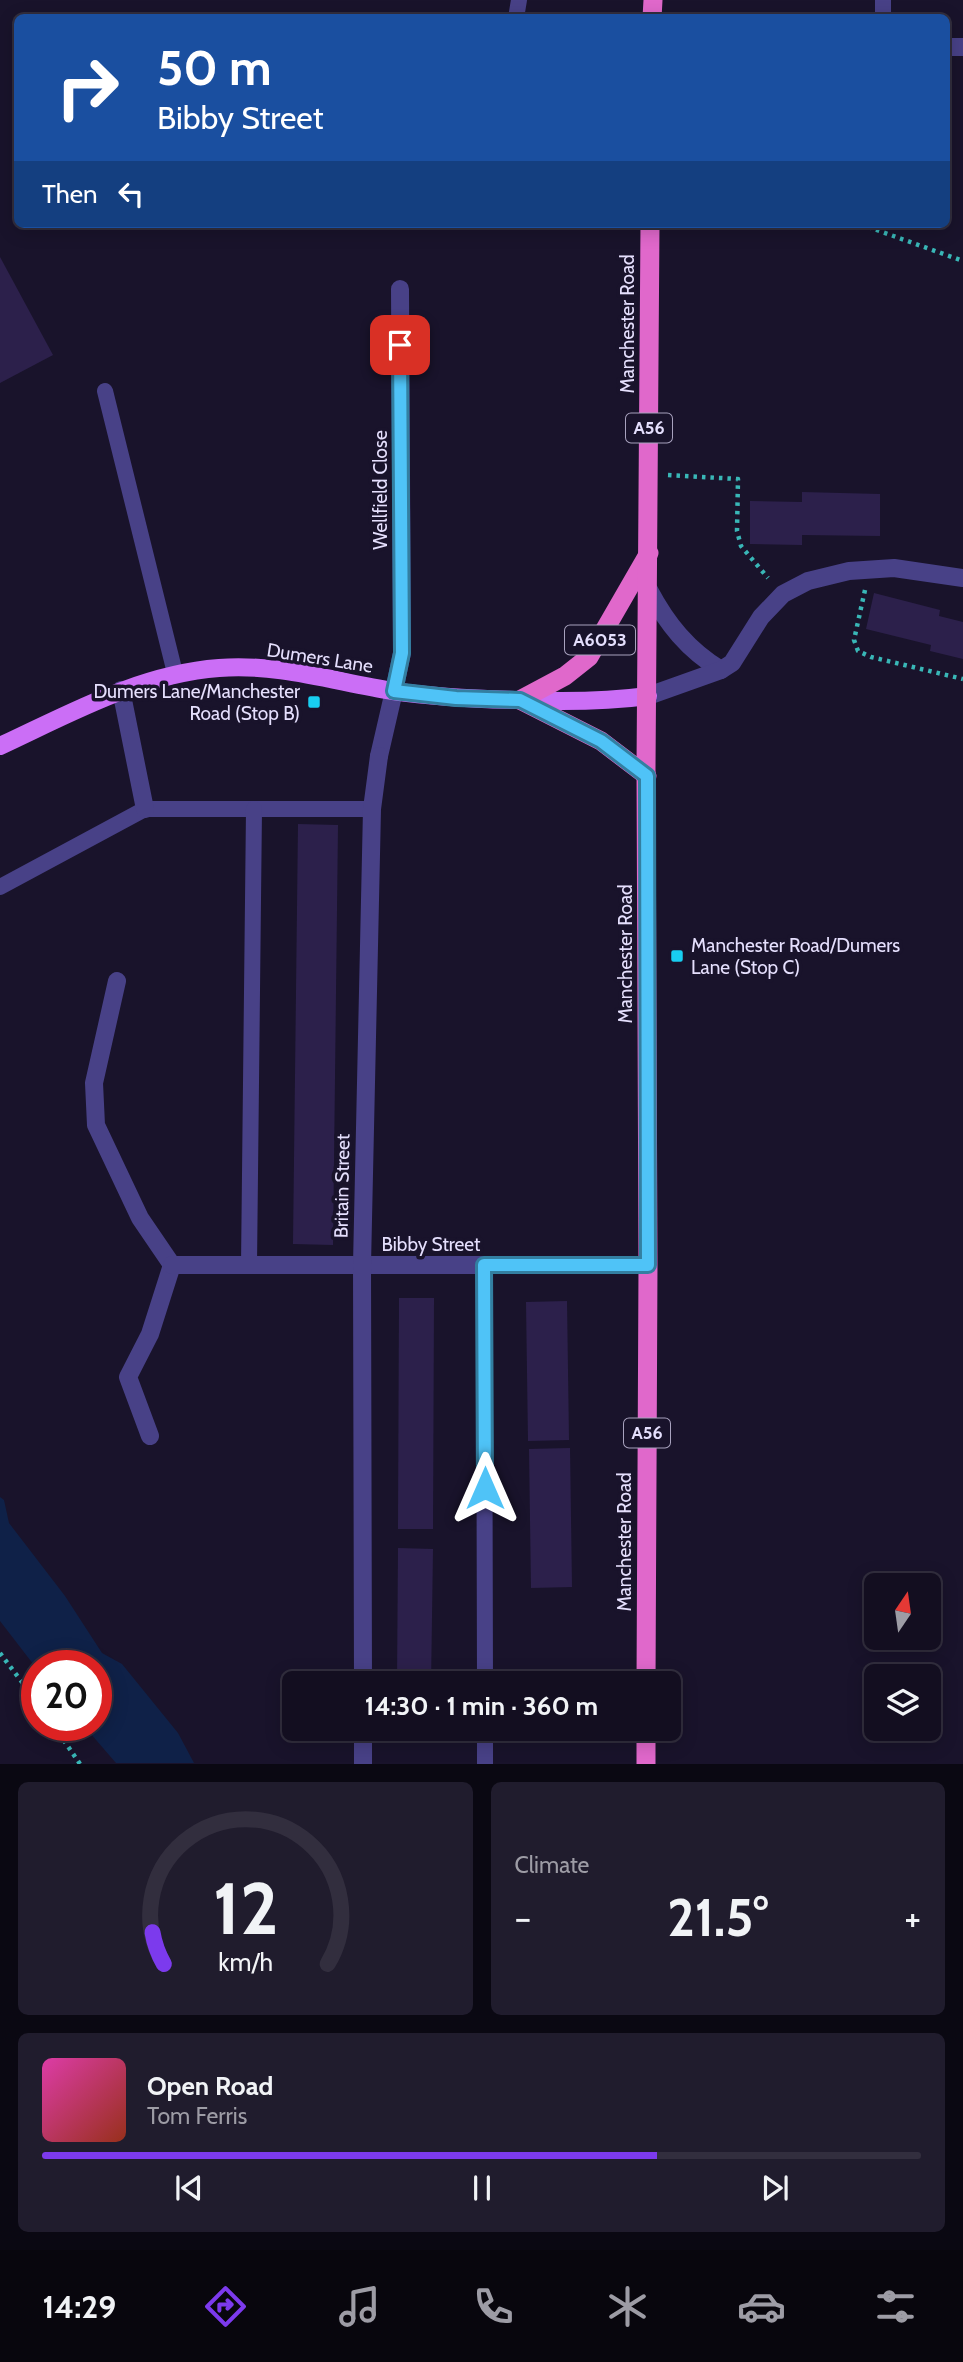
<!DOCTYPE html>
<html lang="en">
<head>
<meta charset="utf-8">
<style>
  body { margin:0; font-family:Cabin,sans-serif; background:#201c2d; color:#f1f3f6; height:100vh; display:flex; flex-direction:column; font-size:26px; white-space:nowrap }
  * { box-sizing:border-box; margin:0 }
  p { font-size:23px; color:#9d9ca5 }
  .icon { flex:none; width:38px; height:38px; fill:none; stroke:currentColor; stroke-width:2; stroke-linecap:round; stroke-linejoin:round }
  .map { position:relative; height:1764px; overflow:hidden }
  .drawer { display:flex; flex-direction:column; gap:18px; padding:18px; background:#0a0812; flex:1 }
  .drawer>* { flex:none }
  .guide { position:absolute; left:14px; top:14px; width:936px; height:214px; border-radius:10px; box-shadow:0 4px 18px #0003,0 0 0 2px #322e3e; background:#1a4fa0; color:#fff; overflow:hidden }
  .needle { width:46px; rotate:13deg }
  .tools { position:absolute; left:864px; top:1573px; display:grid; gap:14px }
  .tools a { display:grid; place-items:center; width:77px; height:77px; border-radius:10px; background:#130e20; box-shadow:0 4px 18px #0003,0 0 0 2px #322e3e; font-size:35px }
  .speed { position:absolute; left:21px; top:1650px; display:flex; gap:14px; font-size:35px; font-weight:700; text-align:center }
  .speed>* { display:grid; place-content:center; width:91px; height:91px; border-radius:50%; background:#130e20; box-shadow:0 4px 18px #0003,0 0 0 2px #322e3e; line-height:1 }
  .speed .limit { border:10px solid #d22; background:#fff; color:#111 }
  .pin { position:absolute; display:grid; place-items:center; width:60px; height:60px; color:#fff; margin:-30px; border-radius:14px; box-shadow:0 4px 10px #0006 }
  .me { position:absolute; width:77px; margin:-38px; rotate:0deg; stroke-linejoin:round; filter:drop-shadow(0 0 5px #0008) }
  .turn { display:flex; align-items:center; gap:24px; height:147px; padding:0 28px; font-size:32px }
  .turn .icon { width:91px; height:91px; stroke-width:2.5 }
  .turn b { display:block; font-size:49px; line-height:60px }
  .then { display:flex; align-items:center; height:66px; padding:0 28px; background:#0003; gap:14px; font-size:26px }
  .big { font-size:52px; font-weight:700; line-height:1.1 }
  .drawer .card { flex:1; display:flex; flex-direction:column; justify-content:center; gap:10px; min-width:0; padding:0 24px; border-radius:10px; background:#201c2d }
  .drawer .dial { align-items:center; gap:0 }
  .dial svg { height:182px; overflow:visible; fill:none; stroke:#322e3e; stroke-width:7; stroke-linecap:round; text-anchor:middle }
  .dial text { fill:#f1f3f6; stroke:none }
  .song { display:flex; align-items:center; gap:21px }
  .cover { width:84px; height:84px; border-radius:10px; background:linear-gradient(135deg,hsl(320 70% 55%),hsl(10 70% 35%)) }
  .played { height:7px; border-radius:4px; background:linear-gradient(90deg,#7c3aed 70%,#322e3e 70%) }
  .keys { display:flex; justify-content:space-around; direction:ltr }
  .heat { display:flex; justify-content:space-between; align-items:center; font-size:38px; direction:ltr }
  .drawer .tiles { flex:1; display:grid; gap:18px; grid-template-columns:1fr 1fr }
  .card:last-child { grid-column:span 2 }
  .trip { position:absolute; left:282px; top:1671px; width:399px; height:70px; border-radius:10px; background:#130e20; box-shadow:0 4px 18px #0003,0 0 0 2px #322e3e; font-weight:700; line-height:70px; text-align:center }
  .menu { display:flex; height:112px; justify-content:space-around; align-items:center; background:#08060d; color:#9d9ca5 }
  .menu .icon { width:49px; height:49px }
  .menu .active { color:#7c3aed }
  .menu b { font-size:32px; color:#f1f3f6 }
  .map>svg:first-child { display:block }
  .water { fill:#0f2148 }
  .building { fill:#2c204b }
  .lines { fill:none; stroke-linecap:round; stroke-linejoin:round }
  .path { stroke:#39b7b7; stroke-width:4.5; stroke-dasharray:3.5 5; stroke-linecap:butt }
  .service { stroke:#484187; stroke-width:16 }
  .pedestrian { stroke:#484187; stroke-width:18 }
  .minor { stroke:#484187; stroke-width:18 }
  .primary { stroke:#cb6ef6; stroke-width:18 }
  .trunk { stroke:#e068cb; stroke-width:19 }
  .route-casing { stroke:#337fa1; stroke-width:18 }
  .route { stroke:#4fc3f7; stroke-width:12 }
  .poi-dot { fill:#18cef1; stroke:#19132b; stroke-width:2.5 }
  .labels { text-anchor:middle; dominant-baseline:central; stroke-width:7; stroke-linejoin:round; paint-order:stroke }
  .shield { fill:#19132b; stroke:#a8a2be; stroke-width:2 }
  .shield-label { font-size:18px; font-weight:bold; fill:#e5dffd }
  .street-label { font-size:19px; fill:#e5dffd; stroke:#19132b }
  .poi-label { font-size:19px; fill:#e5dffd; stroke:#19132b; text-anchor:end }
</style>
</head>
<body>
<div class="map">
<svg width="963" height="1764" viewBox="0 0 963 1764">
  <rect width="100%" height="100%" fill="#19132b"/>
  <path class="water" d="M0 1497 4 1500 9 1523 65 1596 102 1653 122 1664 178 1733 194 1763H116L84 1726H96V1666H37V1669L0 1621Z"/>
  <g class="building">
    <path d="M0 257 53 355 0 383Z"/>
    <path d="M802 492 880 494V536L802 535V545L750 544V501L802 502Z"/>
    <path d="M874 593 940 610 939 616 963 622V659L930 651 931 645 866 629Z"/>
    <path d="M298 824 338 825 333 1245 293 1244Z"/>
    <path d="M399 1298H434L433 1529H398Z"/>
    <path d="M567 1301 569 1440 528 1441 526 1302Z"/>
    <path d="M570 1448 572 1587 531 1588 529 1449Z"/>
    <path d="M398 1548 433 1549 431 1684H397Z"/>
    <path d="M396 1729H430V1743L396 1742Z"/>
  </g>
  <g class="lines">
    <g class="path">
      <path d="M860 224 963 261"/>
      <path d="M668 475 738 479 737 531 741 546 768 578"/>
      <path d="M865 590 854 640 858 651 871 657 963 679"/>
      <path d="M0 1653 37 1702"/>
      <path d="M54 1726 80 1764"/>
    </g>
    <g class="service">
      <path d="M516 18 519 0"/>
      <path d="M883 18V0"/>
      <path d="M105 391 175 673"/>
      <path d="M0 887 145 809H372"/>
      <path d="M249 1265 254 809"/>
      <path d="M484 1265 485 1684"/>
      <path d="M485 1729V1764"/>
    </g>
    <path class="pedestrian" d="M379 756 394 691"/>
    <g class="minor">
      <path d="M947 47H963"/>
      <path d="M649 590C667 624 688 650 721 670"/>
      <path d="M121 690 145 809"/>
      <path d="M394 691 402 653 400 289"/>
      <path d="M648 696 721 670 732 663 761 617 783 594 808 581 849 571 894 568 963 578"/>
      <path d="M117 981 94 1083 96 1125 140 1218 172 1265 150 1334 128 1377 150 1436"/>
      <path d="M172 1265H648"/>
      <path d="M363 1684 362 1265 372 809 379 756"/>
      <path d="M363 1729V1764"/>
    </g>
    <path class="primary" d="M0 746C71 713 140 674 219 668 277 663 336 682 393 691 434 697 474 699 515 700 561 702 603 702 648 696"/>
    <g class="trunk">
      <path d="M652 18 653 0"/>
      <path d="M520 700 565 676 589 657 649 553"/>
      <path d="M520 700 601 741 647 776"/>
      <path d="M646 1684 648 1265 646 768 650 224"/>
      <path d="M646 1764V1729"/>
    </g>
  </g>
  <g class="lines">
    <defs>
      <path id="route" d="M400 345 402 653 394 691 456 698 520 700 601 741 647 776 648 1265H484L485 1488"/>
    </defs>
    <use href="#route" class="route-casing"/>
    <use href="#route" class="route"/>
  </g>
  <g class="poi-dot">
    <rect x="307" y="695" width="14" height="14" rx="3.5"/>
    <rect x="670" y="949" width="14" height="14" rx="3.5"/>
  </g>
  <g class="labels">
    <g class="shield">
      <rect x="626" y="413.5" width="46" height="29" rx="5"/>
      <rect x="565" y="625.5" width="70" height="29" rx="5"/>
      <rect x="624" y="1418.5" width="46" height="29" rx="5"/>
    </g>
    <g class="shield-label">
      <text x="649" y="428">A56</text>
      <text x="600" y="640">A6053</text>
      <text x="647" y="1433">A56</text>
    </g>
    <g class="street-label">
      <text transform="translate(627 324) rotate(-90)">Manchester Road</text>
      <text transform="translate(380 490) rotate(-90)">Wellfield Close</text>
      <text transform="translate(320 658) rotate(9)">Dumers Lane</text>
      <text transform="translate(625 954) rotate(-90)">Manchester Road</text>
      <text transform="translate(342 1186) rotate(-89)">Britain Street</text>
      <text x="431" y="1244">Bibby Street</text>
      <text transform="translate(624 1542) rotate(-90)">Manchester Road</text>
    </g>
    <g class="poi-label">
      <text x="300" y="691">Dumers Lane/Manchester<tspan x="300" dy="22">Road (Stop B)</tspan></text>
      <text x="691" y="945" text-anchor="start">Manchester Road/Dumers<tspan x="691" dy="22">Lane (Stop C)</tspan></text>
    </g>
  </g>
</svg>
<div class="tools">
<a><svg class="needle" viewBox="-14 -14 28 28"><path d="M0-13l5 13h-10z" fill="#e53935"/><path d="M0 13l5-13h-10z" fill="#9d9ca5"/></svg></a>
<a><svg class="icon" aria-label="layers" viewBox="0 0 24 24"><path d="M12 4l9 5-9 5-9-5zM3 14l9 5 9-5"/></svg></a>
</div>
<div class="speed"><div class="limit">20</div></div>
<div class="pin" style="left:400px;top:345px;background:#d93025"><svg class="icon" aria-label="arrive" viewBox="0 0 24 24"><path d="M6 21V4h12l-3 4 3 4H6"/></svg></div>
<svg class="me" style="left:485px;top:1488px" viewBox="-20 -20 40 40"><path d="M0-17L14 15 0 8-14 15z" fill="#4fc3f7" stroke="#fff" stroke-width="4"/></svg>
<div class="trip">14:30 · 1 min · 360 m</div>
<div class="guide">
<div class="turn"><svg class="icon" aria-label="right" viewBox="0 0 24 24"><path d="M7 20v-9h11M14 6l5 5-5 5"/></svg><div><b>50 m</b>Bibby Street</div></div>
<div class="then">Then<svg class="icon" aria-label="left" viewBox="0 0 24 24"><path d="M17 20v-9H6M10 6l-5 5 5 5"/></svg></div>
</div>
</div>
<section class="drawer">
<div class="tiles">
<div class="card dial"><svg viewBox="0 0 100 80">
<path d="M14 69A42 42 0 1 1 86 69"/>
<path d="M14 69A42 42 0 0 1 9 55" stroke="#7c3aed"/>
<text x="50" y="56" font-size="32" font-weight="700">12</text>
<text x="50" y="72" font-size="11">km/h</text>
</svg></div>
<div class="card"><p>Climate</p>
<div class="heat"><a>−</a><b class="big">21.5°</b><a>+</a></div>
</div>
<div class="card">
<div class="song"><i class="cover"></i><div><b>Open Road</b><p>Tom Ferris</p></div></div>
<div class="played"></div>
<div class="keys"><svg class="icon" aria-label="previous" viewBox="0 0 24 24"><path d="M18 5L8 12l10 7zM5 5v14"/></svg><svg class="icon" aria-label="pause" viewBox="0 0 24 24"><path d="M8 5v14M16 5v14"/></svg><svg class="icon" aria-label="next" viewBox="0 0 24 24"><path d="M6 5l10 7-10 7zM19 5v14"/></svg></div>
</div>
</div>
</section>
<nav class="menu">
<b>14:29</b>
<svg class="icon active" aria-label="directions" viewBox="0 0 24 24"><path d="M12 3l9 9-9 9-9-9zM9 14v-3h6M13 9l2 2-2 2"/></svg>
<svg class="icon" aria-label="music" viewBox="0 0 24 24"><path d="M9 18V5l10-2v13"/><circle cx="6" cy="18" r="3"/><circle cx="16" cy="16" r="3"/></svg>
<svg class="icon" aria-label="phone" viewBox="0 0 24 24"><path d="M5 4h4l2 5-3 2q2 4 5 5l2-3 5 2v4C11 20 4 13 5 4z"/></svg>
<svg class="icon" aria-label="climate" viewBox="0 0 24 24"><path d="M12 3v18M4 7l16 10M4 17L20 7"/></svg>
<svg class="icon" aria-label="car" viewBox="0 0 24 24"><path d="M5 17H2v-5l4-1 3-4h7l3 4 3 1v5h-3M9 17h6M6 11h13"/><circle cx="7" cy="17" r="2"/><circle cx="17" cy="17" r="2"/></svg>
<svg class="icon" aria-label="filters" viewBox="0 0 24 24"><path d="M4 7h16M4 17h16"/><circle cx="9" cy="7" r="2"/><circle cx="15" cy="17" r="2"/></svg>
</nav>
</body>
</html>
